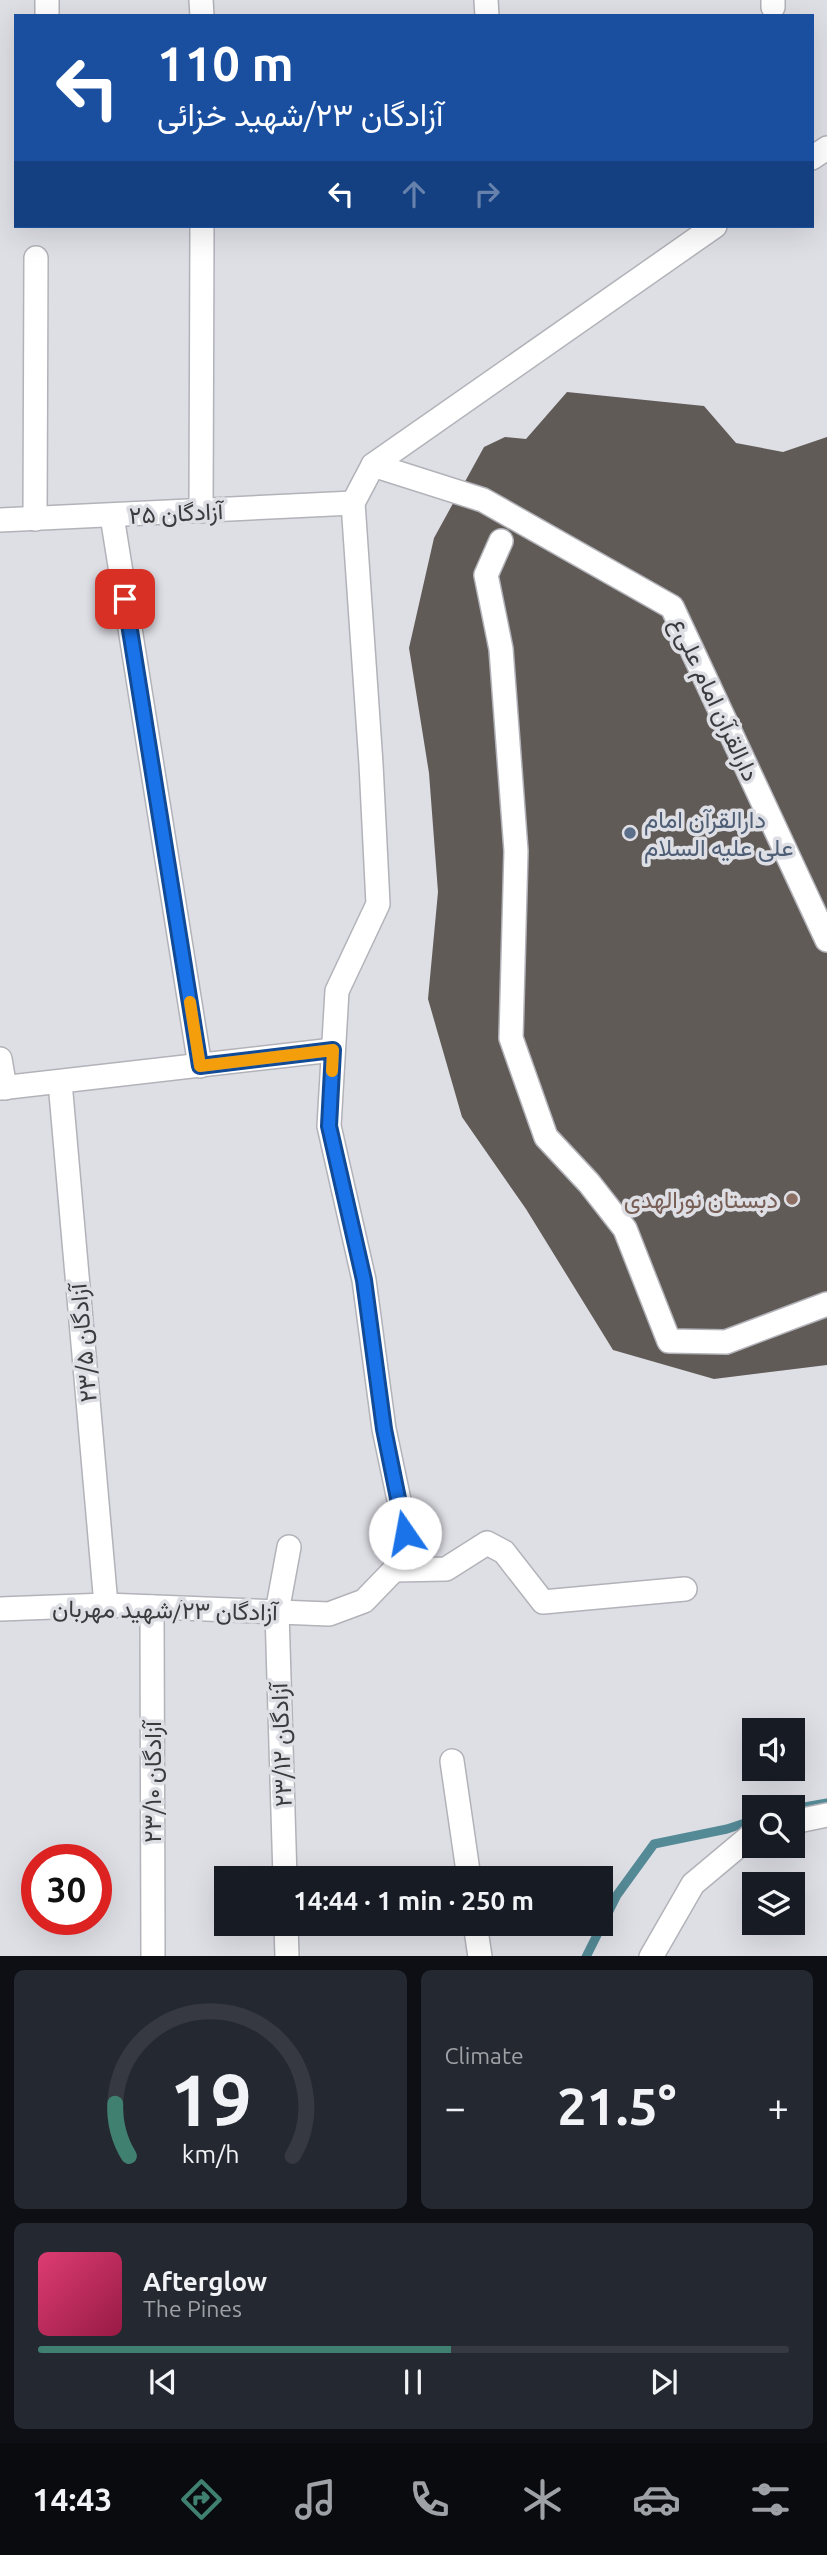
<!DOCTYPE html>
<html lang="en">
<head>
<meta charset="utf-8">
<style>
  body { margin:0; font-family:Ubuntu,Vazirmatn,sans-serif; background:#242831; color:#f1f3f6; height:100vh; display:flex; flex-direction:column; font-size:26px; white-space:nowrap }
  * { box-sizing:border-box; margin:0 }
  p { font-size:23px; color:#9ea1a6 }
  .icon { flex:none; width:38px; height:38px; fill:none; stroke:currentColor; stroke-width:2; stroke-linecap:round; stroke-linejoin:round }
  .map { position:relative; height:1956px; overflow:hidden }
  .panel { display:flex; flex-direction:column; gap:14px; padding:14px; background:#0d0f14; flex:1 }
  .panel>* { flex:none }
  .banner { position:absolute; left:14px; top:14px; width:800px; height:214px; border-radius:0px; box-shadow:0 7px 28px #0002; background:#1a4fa0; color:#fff; overflow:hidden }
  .controls { position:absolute; left:742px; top:1718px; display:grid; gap:14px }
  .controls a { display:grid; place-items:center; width:63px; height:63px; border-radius:0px; background:#171b24; box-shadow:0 7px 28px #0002; font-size:35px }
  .speed { position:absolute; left:21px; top:1844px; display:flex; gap:14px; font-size:35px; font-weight:700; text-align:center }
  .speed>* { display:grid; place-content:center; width:91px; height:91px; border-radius:50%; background:#171b24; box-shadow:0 7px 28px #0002; line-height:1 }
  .speed .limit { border:10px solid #d22; background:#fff; color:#111 }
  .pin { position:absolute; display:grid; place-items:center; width:60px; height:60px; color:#fff; margin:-30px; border-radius:14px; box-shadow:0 4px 10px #0006 }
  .me { position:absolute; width:77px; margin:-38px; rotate:348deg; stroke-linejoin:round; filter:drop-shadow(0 0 5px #0008) }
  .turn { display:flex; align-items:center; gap:24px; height:147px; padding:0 28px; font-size:32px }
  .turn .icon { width:91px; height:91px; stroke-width:2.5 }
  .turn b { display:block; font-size:49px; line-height:60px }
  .lanes { display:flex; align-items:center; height:66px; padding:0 28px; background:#0003; justify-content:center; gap:35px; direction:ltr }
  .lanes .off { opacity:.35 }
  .big { font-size:52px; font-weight:700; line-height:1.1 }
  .panel .card { flex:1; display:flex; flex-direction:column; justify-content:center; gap:10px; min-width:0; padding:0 24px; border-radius:10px; background:#242831 }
  .panel .dial { align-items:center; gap:0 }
  .dial svg { height:182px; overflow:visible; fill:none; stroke:#363941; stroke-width:7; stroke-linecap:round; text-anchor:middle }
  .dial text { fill:#f1f3f6; stroke:none }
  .song { display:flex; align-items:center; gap:21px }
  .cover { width:84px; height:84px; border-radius:10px; background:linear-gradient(135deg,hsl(340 70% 55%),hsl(340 70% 35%)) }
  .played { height:7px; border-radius:4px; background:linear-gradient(90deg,#3f8071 55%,#363941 55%) }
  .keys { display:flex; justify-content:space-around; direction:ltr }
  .heat { display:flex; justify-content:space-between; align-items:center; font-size:38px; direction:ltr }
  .panel .tiles { flex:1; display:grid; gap:14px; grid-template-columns:1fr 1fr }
  .card:last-child { grid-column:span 2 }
  .trip { position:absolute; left:214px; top:1866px; width:399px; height:70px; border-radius:0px; background:#171b24; box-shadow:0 7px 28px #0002; font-weight:700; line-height:70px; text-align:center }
  .tab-bar { display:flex; height:112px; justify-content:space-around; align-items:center; background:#090b0e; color:#9ea1a6 }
  .tab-bar .icon { width:49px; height:49px }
  .tab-bar .selected { color:#3f8071 }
  .tab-bar b { font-size:32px; color:#f1f3f6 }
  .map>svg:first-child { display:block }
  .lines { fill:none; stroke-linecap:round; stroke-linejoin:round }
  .stream { stroke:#548a96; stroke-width:9 }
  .building { fill:#615b57 }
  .minor-casing { stroke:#b2b2b9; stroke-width:26 }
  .minor { stroke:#fff; stroke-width:23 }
  .route-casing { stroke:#114b97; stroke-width:18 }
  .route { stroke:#1a73e8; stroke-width:12 }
  .slow { stroke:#f59e0b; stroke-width:12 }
  .service-dot { fill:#5c6f8a; stroke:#dedee5; stroke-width:2.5 }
  .education-dot { fill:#8d6e63; stroke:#dedee5; stroke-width:2.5 }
  .labels { text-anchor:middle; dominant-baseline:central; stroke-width:7; stroke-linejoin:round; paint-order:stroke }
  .street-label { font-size:24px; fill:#3b3b3e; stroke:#dedee5 }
  .service-label { font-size:24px; fill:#4e5e75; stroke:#dedee5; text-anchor:start }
  .education-label { font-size:24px; fill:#785e54; stroke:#dedee5; text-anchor:end }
</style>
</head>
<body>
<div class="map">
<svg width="827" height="1957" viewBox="0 0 827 1957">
  <rect width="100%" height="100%" fill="#dedee5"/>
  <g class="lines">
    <g class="stream">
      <path d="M793 1809 827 1803"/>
      <path d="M586 1957 617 1895 654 1844 727 1829 754 1820"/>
    </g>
  </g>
  <path class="building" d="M567 392 704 406 736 443 783 452 827 437V1365L714 1379 613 1350 526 1209 462 1117 428 999 438 892 429 773 409 648 434 538 484 447 505 437 526 439Z"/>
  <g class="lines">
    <defs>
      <g id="minor">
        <path d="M47 0V16"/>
        <path d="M201 0 202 16"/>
        <path d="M486 0 487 16"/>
        <path d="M773 0V7"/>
        <path d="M812 158 827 148"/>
        <path d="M373 465 483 500 672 607 827 940"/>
        <path d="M201 511 202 226"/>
        <path d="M112 516 200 1066"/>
        <path d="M35 519 36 258"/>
        <path d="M0 520 353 503"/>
        <path d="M501 541 486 575 501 649 516 851 511 1038 546 1137 589 1183 625 1229 669 1341 726 1342 827 1304"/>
        <path d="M0 1059 5 1088"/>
        <path d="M60 1082 106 1605"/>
        <path d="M0 1088 333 1050"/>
        <path d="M394 1570 446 1569 487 1543 504 1552 543 1602 685 1589"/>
        <path d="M152 1607 153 1957"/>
        <path d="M0 1609 106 1605 329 1614 364 1601 394 1570 406 1533 384 1429 364 1280 329 1126 337 991 378 904 371 764 353 503 373 465 715 226"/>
        <path d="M452 1761 469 1878"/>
        <path d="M793 1822 827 1815"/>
        <path d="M285 1878 277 1612 289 1547"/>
        <path d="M286 1923 287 1957"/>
        <path d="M475 1923 480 1957"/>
        <path d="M651 1957 693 1884 754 1833"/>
      </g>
    </defs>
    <use href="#minor" class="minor-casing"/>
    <use href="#minor" class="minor"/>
  </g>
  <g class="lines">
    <defs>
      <path id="route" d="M125 599 200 1066 333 1050 329 1126 364 1280 384 1429 405 1533"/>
    </defs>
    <use href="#route" class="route-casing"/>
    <use href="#route" class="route"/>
    <path class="slow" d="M190 1002 200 1066 333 1050 332 1071"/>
  </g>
  <circle class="service-dot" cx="630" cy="833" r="7"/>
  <circle class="education-dot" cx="792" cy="1199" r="7"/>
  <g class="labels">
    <g class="street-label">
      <text transform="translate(176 513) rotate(-3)">آزادگان ۲۵</text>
      <text transform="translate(715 699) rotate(65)">دارالقرآن امام علی‌ع</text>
      <text transform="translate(83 1343) rotate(-95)">آزادگان ۲۳/۵</text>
      <text transform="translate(165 1610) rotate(1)">آزادگان ۲۳/شهید مهربان</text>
      <text transform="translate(281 1745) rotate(-92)">آزادگان ۲۳/۱۲</text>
      <text transform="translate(152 1782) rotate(-90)">آزادگان ۲۳/۱۰</text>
    </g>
    <g class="service-label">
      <text x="644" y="819">دارالقرآن امام<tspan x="644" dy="28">علی علیه السلام</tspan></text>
    </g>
    <g class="education-label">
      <text x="778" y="1199">دبستان نورالهدی</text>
    </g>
  </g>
</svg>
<div class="controls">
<a><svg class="icon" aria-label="sound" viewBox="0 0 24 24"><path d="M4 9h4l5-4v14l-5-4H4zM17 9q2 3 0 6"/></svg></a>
<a><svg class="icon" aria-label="search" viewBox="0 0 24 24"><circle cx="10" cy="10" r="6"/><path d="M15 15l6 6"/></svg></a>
<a><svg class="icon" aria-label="layers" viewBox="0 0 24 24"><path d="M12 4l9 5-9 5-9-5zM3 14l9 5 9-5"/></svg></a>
</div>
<div class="speed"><div class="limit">30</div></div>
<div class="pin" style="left:125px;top:599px;background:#d93025"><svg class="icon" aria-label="arrive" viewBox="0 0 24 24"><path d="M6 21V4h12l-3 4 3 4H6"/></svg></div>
<svg class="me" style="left:405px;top:1533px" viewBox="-20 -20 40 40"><circle r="19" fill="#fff"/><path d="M0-13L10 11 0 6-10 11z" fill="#1a73e8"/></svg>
<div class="trip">14:44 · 1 min · 250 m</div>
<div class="banner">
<div class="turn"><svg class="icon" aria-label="left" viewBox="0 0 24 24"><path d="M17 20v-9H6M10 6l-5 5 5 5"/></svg><div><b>110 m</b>آزادگان ۲۳/شهید خزائی</div></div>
<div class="lanes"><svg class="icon" aria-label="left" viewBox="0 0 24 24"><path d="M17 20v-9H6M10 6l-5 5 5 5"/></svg><svg class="icon off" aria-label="ahead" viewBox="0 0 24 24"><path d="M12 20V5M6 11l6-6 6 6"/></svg><svg class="icon off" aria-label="right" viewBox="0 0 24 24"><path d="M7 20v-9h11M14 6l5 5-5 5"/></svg></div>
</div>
</div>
<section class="panel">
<div class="tiles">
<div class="card dial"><svg viewBox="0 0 100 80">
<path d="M14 69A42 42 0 1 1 86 69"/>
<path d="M14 69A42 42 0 0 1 8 46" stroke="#3f8071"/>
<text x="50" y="56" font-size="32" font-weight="700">19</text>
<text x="50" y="72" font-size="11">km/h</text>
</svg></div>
<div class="card"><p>Climate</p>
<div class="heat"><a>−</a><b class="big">21.5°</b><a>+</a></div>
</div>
<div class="card">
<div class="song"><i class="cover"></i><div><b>Afterglow</b><p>The Pines</p></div></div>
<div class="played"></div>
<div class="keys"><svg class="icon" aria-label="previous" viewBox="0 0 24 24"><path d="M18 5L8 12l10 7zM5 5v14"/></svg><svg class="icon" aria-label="pause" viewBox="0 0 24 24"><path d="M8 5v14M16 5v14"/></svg><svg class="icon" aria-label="next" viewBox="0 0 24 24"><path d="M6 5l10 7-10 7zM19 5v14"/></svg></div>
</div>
</div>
</section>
<nav class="tab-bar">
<b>14:43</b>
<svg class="icon selected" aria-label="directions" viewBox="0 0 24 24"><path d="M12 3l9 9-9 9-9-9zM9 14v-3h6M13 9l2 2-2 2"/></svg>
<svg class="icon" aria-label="music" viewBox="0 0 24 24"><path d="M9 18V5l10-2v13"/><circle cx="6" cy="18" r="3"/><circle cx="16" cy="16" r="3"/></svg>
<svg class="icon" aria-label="phone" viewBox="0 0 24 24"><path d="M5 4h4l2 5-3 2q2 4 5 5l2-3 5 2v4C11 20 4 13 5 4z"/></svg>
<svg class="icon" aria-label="climate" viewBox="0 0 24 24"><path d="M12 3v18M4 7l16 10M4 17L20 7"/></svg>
<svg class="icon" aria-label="car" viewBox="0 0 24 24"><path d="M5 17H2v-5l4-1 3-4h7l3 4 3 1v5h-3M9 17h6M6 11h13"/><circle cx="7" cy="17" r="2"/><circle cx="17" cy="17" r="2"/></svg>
<svg class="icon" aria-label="filters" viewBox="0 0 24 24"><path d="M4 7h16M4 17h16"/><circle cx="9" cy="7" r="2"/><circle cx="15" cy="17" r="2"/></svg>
</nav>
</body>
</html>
